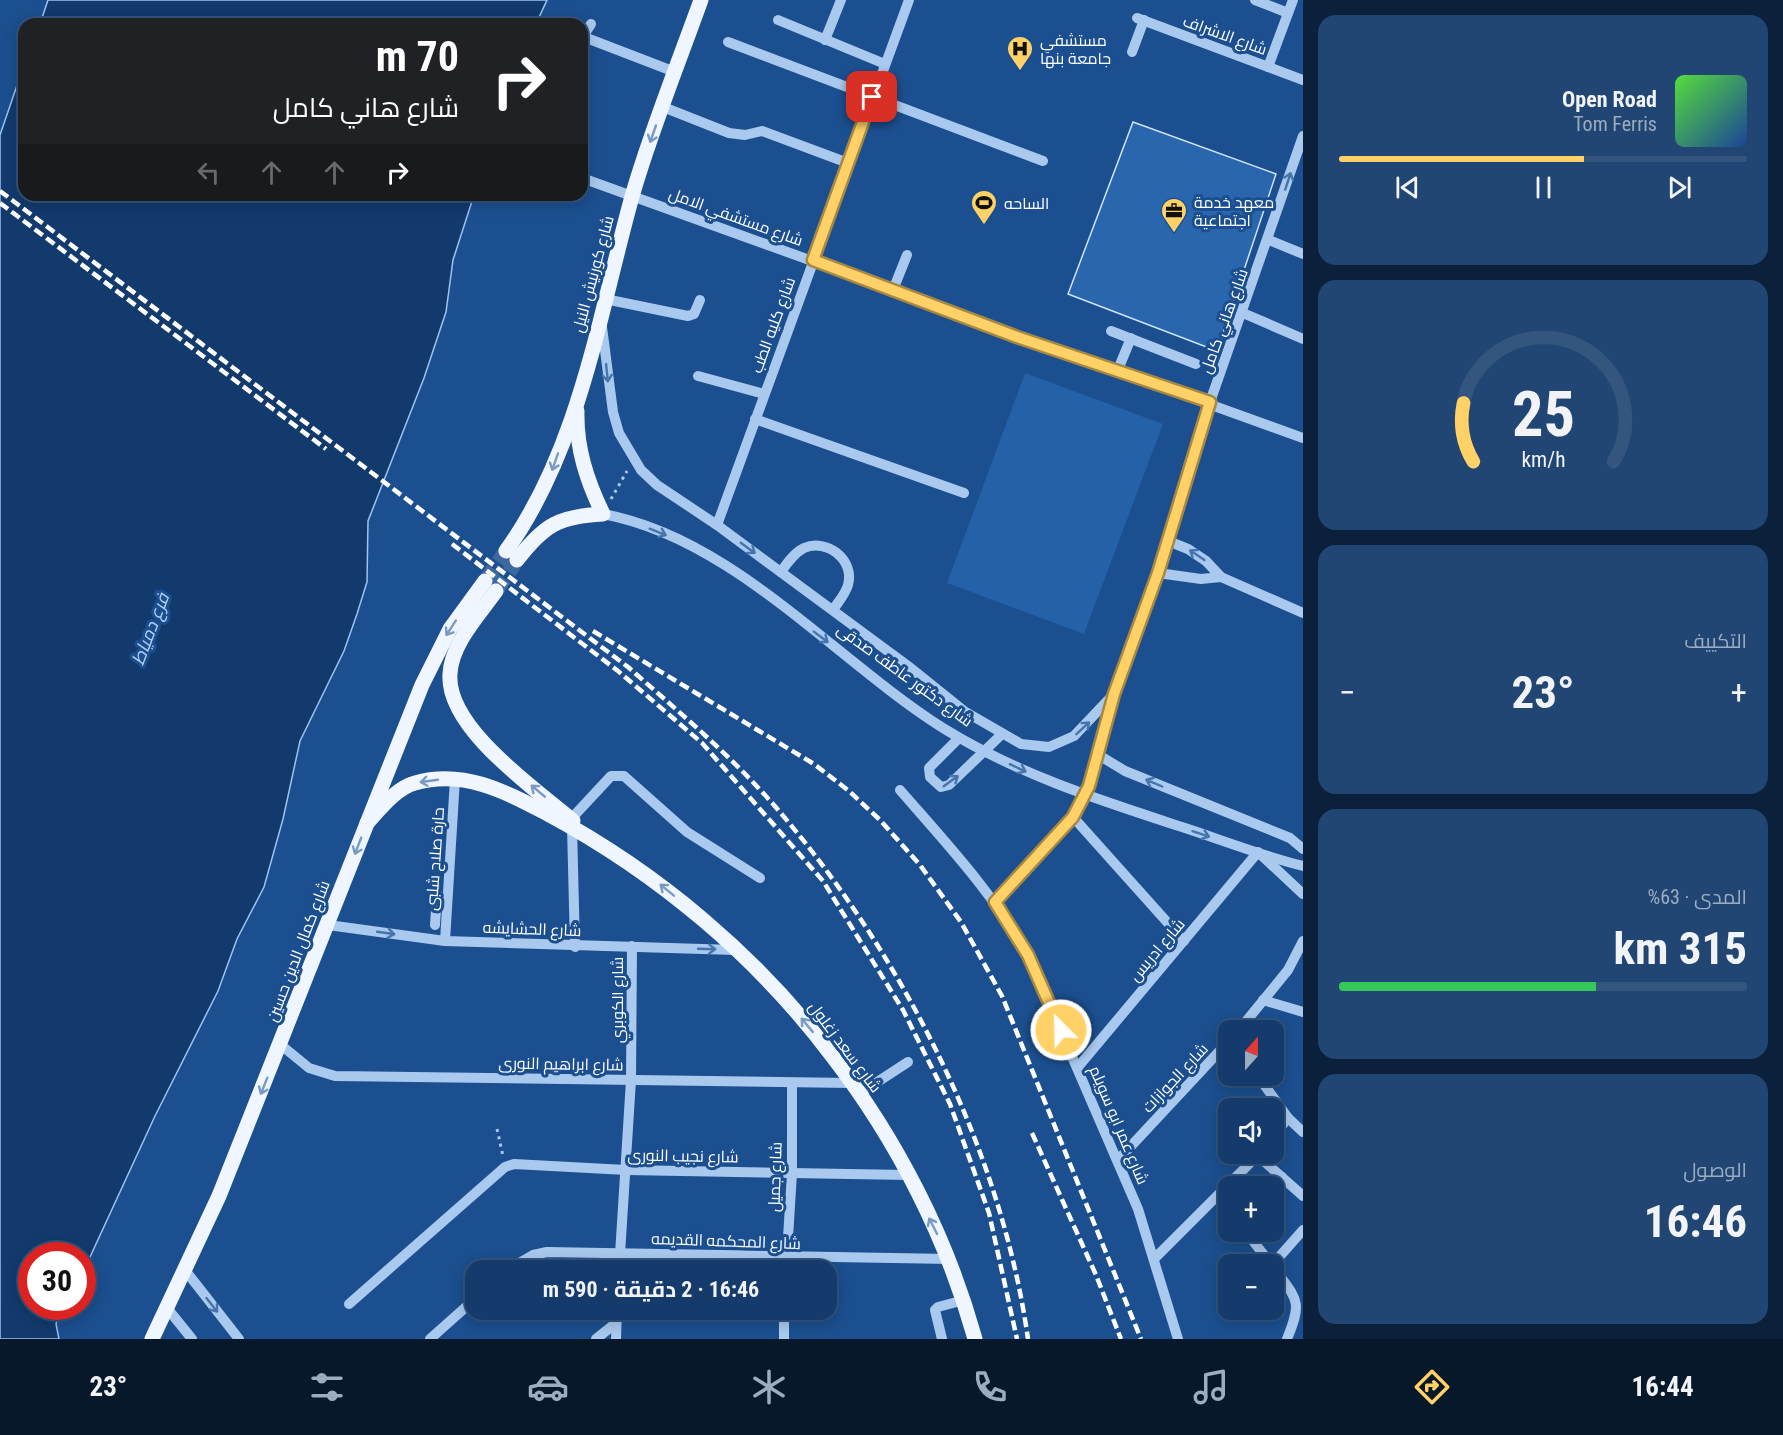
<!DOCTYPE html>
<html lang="ar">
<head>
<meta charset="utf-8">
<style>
  body { margin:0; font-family:"Roboto Condensed",Cairo,sans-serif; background:#214673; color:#f1f3f6; direction:rtl; height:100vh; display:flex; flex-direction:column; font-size:22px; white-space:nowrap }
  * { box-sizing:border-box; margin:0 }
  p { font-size:20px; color:#9dadc1 }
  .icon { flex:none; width:33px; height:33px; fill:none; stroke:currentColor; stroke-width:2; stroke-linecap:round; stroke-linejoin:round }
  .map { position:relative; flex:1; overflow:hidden; direction:ltr }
  .details { display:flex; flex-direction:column; gap:15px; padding:15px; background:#0b203b; width:480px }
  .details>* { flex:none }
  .hud { position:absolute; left:18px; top:18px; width:570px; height:183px; border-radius:18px; box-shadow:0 3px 15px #0003,0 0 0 2px #33557e; direction:rtl; background:#202124; color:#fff; overflow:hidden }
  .needle { width:39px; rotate:21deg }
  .fabs { position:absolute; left:1218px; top:1020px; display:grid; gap:12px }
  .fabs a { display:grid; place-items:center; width:66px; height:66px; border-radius:12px; background:#143b6b; box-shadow:0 3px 15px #0003,0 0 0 2px #33557e; font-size:30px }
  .speed { position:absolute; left:18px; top:1242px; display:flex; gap:12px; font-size:30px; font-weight:700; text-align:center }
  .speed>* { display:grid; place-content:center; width:78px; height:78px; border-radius:50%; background:#143b6b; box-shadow:0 3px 15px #0003,0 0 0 2px #33557e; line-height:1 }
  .speed .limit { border:9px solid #d22; background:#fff; color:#111 }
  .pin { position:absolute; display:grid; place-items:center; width:51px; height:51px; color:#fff; margin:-26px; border-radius:12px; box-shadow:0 3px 9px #0006 }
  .me { position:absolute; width:66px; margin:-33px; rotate:337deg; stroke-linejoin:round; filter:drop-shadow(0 0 4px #0008) }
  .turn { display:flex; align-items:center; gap:21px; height:126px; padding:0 30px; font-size:27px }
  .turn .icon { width:78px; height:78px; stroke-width:2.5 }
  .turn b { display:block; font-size:42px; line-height:51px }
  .lanes { display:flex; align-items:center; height:57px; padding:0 30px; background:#0003; justify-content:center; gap:30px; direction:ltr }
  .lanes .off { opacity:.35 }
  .big { font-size:45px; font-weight:700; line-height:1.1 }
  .details .card { flex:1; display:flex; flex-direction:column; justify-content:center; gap:9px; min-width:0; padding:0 21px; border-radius:18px; background:#214673 }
  .details .dial { align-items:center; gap:0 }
  .dial svg { height:156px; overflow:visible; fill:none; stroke:#33557e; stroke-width:7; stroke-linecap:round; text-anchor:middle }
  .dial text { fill:#f1f3f6; stroke:none }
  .song { display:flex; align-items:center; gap:18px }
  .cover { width:72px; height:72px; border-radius:9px; background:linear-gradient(135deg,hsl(110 70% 55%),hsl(220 70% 35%)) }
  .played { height:6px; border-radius:3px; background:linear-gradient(90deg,#ffd166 60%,#33557e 60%) }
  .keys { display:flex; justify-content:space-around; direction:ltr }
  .heat { display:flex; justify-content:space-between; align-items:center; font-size:33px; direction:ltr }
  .charge { height:9px; border-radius:4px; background:linear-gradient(90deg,#34c759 63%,#33557e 0) }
  .trip { position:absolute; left:465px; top:1260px; width:372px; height:60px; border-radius:18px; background:#143b6b; box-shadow:0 3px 15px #0003,0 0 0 2px #33557e; font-weight:700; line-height:60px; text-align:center; direction:rtl }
  .dock { display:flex; height:96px; justify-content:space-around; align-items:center; background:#08182b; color:#9dadc1 }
  .dock .icon { width:42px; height:42px }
  .dock .active { color:#ffd166 }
  .dock b { font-size:27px; color:#f1f3f6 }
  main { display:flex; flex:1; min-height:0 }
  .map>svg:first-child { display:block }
  .green { fill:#2461a8 }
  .water { fill:#123a6d; stroke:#9cc4f0; stroke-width:1.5 }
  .building { fill:#2a66ad; stroke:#cfe3fa; stroke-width:1.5 }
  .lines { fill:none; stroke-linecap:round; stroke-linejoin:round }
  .major-tunnel { stroke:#3d69a0; stroke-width:15; stroke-dasharray:15 8; stroke-linecap:butt }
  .path { stroke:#a9c9ee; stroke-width:3; stroke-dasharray:3 4.5; stroke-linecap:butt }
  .minor { stroke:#a9c9ee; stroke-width:10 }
  .major { stroke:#f0f6ff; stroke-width:15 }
  .rail { stroke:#fff; stroke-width:4.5; stroke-dasharray:10 4.5; stroke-linecap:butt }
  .oneway { stroke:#7b9ac1 }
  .oneway2 { stroke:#4674ac }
  .route-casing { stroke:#a68842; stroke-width:15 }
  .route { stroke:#ffd166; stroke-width:10 }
  .labels { text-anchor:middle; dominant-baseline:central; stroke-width:6; stroke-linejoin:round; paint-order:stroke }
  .street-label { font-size:16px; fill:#fff; stroke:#1b4f8f }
  .poi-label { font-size:16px; fill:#fff; stroke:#1b4f8f; text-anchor:start }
  .water-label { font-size:18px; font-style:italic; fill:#b5d3f5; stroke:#1b4f8f }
</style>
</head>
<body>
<main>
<section class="details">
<div class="card">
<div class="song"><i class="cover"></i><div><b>Open Road</b><p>Tom Ferris</p></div></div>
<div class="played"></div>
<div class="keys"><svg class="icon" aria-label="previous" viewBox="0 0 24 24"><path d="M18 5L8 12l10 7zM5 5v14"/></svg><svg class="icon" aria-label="pause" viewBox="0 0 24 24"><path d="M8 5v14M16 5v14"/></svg><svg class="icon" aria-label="next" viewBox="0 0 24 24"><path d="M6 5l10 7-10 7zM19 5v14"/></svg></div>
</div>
<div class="card dial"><svg viewBox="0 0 100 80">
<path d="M14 69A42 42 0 1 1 86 69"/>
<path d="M14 69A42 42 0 0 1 9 39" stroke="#ffd166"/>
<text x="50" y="56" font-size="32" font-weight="700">25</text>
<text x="50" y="72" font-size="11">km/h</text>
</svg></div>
<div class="card"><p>التكييف</p>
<div class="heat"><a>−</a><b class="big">23°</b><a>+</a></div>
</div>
<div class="card"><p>المدى · 63%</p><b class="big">315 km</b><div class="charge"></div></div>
<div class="card"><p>الوصول</p><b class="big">16:46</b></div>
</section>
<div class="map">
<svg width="1303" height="1339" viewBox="0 0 1303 1339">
  <rect width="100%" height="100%" fill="#1b4f8f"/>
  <path class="green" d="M1025 373 1163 424 1084 634 947 583Z"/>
  <g class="water">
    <path d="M48 0H547L536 24H40Z"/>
    <path d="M24 65V195H474L453 260 446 312 424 378 368 521 367 582 357 614 344 651 300 741 283 819 264 887 237 939 218 991 155 1116 84 1270 83 1273 82 1256H32V1306L61 1307 56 1324 59 1339H0V135Z"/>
  </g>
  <path class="building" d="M1133 122 1276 174 1217 351 1068 294Z"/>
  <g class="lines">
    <g class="major-tunnel">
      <path d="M485 581 506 551"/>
      <path d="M496 591 517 560"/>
    </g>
    <g class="path">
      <path d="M611 499 627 471"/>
      <path d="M497 1129 503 1156"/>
    </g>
    <g class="minor">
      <path d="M1255 0 1288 13"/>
      <path d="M1137 18 1303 80"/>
      <path d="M778 20 885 64"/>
      <path d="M584 37 675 72"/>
      <path d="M582 38 591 24"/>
      <path d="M825 40 841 0"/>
      <path d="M728 42 1043 161"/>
      <path d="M1132 52 1144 20"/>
      <path d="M1268 67 1293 0"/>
      <path d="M663 107 729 133 745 135 762 131 848 163"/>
      <path d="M582 178 1303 438"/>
      <path d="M1269 240 1303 254"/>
      <path d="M893 290 907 255"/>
      <path d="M605 299 688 316 694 314 700 300"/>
      <path d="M1243 313 1303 339"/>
      <path d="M602 327 613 412 619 433 641 470 657 485 717 525 908 666 964 711 1021 744 1049 747 1074 736 1112 696"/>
      <path d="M1111 331 1196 364"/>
      <path d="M1117 372 1131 338"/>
      <path d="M698 376 764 394"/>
      <path d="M755 419 964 493"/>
      <path d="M603 514C733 538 834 659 943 728 1017 774 1099 800 1182 827 1222 840 1262 856 1303 866"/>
      <path d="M717 525 909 0"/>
      <path d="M1168 541 1188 549 1206 561 1221 577 1303 613"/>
      <path d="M781 572C787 563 794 553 804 548 827 538 855 560 848 585 845 595 838 602 833 610"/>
      <path d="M1158 573 1201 579 1221 577"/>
      <path d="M959 738 929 768 930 777 941 787 949 785 1001 735"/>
      <path d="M1097 754 1125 771 1290 838 1303 849"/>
      <path d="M900 790C946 843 994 894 1028 955L1138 1209 1178 1339"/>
      <path d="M1073 817 1184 941"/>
      <path d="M571 819 611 776H624L687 832 760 878"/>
      <path d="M572 827 575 947"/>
      <path d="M995 902 1073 817 1089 786 1114 694 1158 573 1210 402 1303 136"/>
      <path d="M328 925 445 941 735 950"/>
      <path d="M435 925 437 894"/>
      <path d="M445 941 455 779"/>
      <path d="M1263 1000 1303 1012"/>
      <path d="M1239 1030 1288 970 1303 941"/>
      <path d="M281 1045 309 1068 335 1076 851 1083"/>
      <path d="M1078 1067 1258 852 1303 894"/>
      <path d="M1258 1076 1288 1118 1303 1132"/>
      <path d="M859 1094 908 1062"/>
      <path d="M1274 1135 1288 1118"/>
      <path d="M1257 1155 1303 1196"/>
      <path d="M1118 1160 1228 1042"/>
      <path d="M1273 1186 1282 1177"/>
      <path d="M1219 1195 1228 1207"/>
      <path d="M1246 1232 1271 1264"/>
      <path d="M1155 1258 1259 1154"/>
      <path d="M1273 1264 1303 1230"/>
      <path d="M1274 1268C1297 1300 1303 1300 1287 1339"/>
      <path d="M185 1270 239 1339"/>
      <path d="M507 1270 533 1255 547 1252 950 1259"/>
      <path d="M619 1270 631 1080 632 946"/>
      <path d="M786 1270 792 1173V1084"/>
      <path d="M349 1304 505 1167 514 1164 626 1170 907 1175"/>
      <path d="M167 1308 192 1339"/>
      <path d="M430 1339 476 1298"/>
      <path d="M596 1339 616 1323"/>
      <path d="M616 1339 617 1310"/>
      <path d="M784 1339V1310"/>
      <path d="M942 1339 935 1310 938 1307 964 1300"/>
    </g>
    <g class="major">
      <path d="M506 551C580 448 599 314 633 193 652 128 678 64 701 0"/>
      <path d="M517 560C544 525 559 516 603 514 587 481 576 448 577 411"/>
      <path d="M496 591C479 615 451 644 450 674 446 728 536 789 573 821"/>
      <path d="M367 823C380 809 396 788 415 783 464 769 506 792 548 814 658 873 758 957 833 1057 897 1140 947 1238 975 1339"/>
      <path d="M152 1339 219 1196 422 685 450 629 485 581"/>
    </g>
    <g class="rail">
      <path d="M0 191 628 667C678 711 729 754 773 804 900 950 1001 1147 1028 1339"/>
      <path d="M0 203 326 449"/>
      <path d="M452 544 618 671 702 743 823 881 903 1010 950 1104 989 1213 1017 1339"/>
      <path d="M593 631 814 764 849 791 880 820 920 865 961 922 1002 996 1141 1339"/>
      <path d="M1032 1133 1096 1275 1121 1339"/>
    </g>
  </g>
  <defs><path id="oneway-shaft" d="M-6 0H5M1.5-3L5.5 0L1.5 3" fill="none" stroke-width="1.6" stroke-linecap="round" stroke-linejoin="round" transform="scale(1.5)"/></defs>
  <g class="oneway">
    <use href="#oneway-shaft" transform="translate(653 134) rotate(109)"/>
    <use href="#oneway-shaft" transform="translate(555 462) rotate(109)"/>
    <use href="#oneway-shaft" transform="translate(451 628) rotate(123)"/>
    <use href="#oneway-shaft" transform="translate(429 781) rotate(172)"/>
    <use href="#oneway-shaft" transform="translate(538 791) rotate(-140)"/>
    <use href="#oneway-shaft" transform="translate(358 846) rotate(111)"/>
    <use href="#oneway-shaft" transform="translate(667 890) rotate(-141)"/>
    <use href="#oneway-shaft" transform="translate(807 1025) rotate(-130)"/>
    <use href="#oneway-shaft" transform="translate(264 1086) rotate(112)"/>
    <use href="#oneway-shaft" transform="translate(933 1226) rotate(-117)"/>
  </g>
  <g class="oneway2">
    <use href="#oneway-shaft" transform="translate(1288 181) rotate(-72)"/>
    <use href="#oneway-shaft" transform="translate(607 373) rotate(84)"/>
    <use href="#oneway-shaft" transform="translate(658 532) rotate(22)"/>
    <use href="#oneway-shaft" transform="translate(748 548) rotate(36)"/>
    <use href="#oneway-shaft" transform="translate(1197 555) rotate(-146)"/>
    <use href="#oneway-shaft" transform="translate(821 637) rotate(37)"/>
    <use href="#oneway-shaft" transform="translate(1083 728) rotate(-43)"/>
    <use href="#oneway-shaft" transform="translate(1018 768) rotate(25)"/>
    <use href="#oneway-shaft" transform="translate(951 781) rotate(-36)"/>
    <use href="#oneway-shaft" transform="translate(1154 783) rotate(-157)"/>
    <use href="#oneway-shaft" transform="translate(1201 834) rotate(18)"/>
    <use href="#oneway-shaft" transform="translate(386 933) rotate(8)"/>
    <use href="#oneway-shaft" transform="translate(707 949) rotate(2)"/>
    <use href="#oneway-shaft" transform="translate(212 1305) rotate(52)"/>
  </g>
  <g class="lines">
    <defs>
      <path id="route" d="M872 97 813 260 1017 337 1210 402 1158 573 1114 694 1089 786 1073 817 995 902 1028 955 1061 1030"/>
    </defs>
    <use href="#route" class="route-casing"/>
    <use href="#route" class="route"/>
  </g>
  <defs>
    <symbol id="hospital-pin" viewBox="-11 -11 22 30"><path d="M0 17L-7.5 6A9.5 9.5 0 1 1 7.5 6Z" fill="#ffd166" stroke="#1b4f8f"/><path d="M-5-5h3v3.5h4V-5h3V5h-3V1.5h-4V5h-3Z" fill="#111"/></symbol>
    <symbol id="stadium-pin" viewBox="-11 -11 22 30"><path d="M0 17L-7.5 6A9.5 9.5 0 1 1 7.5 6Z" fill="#ffd166" stroke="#1b4f8f"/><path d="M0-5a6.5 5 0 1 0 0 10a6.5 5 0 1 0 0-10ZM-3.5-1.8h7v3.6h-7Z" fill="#111"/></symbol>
    <symbol id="office-pin" viewBox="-11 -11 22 30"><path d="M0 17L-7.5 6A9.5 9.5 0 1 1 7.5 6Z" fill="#ffd166" stroke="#1b4f8f"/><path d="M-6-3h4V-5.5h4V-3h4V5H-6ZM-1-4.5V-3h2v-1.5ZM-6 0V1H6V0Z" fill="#111"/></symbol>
  </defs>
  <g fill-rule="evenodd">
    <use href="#hospital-pin" x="1005" y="34" width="30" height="40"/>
    <use href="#stadium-pin" x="969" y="188" width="30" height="40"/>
    <use href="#office-pin" x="1159" y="196" width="30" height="40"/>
  </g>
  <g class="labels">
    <g class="street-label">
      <text transform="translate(1225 35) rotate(20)">شارع الاشراف</text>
      <text transform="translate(736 217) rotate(20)">شارع مستشفي الامل</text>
      <text transform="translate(593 274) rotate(-75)">شارع كورنيش النيل</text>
      <text transform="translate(1224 321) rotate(-70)">شارع هاني كامل</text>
      <text transform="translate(773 325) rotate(-70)">شارع كليه الطب</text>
      <text transform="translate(905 675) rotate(36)">شارع دكتور عاطف صدقى</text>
      <text transform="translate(435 859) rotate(-86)">حارة صلاح شلبى</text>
      <text transform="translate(532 929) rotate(2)">شارع الحشايشه</text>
      <text transform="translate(1157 950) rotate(-50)">شارع ادريس</text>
      <text transform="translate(298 951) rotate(-69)">شارع كمال الدين حسين</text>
      <text transform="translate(617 1000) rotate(-90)">شارع الكوبري</text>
      <text transform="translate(845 1047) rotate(53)">شارع سعد زغلول</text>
      <text transform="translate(561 1064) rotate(1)">شارع ابراهيم النورى</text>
      <text transform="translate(1175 1078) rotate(-47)">شارع الجوازات</text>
      <text transform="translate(1119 1125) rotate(67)">شارع عمر ابو سويلم</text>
      <text transform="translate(683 1156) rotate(1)">شارع نجيب النورى</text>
      <text transform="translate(775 1177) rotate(-88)">شارع جميل</text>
      <text transform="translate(726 1241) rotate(2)">شارع المحكمه القديمه</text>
    </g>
    <g class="poi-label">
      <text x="1040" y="40">مستشفي<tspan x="1040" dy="18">جامعة بنها</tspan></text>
      <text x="1194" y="202">معهد خدمة<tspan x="1194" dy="18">اجتماعية</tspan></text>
      <text x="1004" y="203">الساحه</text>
    </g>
    <g class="water-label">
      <text transform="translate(150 629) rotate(-69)">فرع دمياط</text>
    </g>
  </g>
</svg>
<div class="fabs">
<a><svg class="needle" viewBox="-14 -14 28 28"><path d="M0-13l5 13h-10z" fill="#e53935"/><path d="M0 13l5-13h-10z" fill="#9dadc1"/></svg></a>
<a><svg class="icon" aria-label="sound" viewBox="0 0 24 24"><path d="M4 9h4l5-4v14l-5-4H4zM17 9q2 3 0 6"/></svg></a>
<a>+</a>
<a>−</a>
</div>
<div class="speed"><div class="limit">30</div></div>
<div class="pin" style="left:872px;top:97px;background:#d93025"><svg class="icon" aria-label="arrive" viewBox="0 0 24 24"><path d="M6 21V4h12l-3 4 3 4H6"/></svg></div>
<svg class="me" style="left:1061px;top:1030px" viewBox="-20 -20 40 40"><circle r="17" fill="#ffd166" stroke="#fff" stroke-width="3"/><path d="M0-11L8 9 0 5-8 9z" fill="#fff"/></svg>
<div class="trip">16:46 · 2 دقيقة · 590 m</div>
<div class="hud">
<div class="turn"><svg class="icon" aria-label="right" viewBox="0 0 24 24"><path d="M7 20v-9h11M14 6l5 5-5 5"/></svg><div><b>70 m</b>شارع هاني كامل</div></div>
<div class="lanes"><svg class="icon off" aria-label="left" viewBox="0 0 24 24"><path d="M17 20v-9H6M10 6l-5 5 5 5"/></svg><svg class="icon off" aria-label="ahead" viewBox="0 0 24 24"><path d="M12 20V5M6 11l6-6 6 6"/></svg><svg class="icon off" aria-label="ahead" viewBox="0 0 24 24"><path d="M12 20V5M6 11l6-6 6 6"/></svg><svg class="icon" aria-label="right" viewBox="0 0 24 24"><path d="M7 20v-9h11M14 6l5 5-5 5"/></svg></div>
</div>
</div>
</main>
<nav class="dock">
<b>16:44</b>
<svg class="icon active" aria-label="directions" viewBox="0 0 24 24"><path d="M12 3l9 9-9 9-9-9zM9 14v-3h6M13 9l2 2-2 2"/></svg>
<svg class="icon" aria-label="music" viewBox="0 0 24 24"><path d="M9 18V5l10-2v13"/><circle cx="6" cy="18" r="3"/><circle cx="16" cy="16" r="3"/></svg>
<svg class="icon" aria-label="phone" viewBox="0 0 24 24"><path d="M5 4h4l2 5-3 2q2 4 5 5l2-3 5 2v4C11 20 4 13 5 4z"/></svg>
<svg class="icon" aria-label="climate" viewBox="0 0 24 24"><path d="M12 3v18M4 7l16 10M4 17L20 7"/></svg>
<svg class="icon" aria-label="car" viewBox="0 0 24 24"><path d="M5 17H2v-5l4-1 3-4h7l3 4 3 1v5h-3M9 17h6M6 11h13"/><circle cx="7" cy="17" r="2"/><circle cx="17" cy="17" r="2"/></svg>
<svg class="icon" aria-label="filters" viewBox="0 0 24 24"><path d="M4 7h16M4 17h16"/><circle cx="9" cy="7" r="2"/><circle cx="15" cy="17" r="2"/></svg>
<b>23°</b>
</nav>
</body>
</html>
